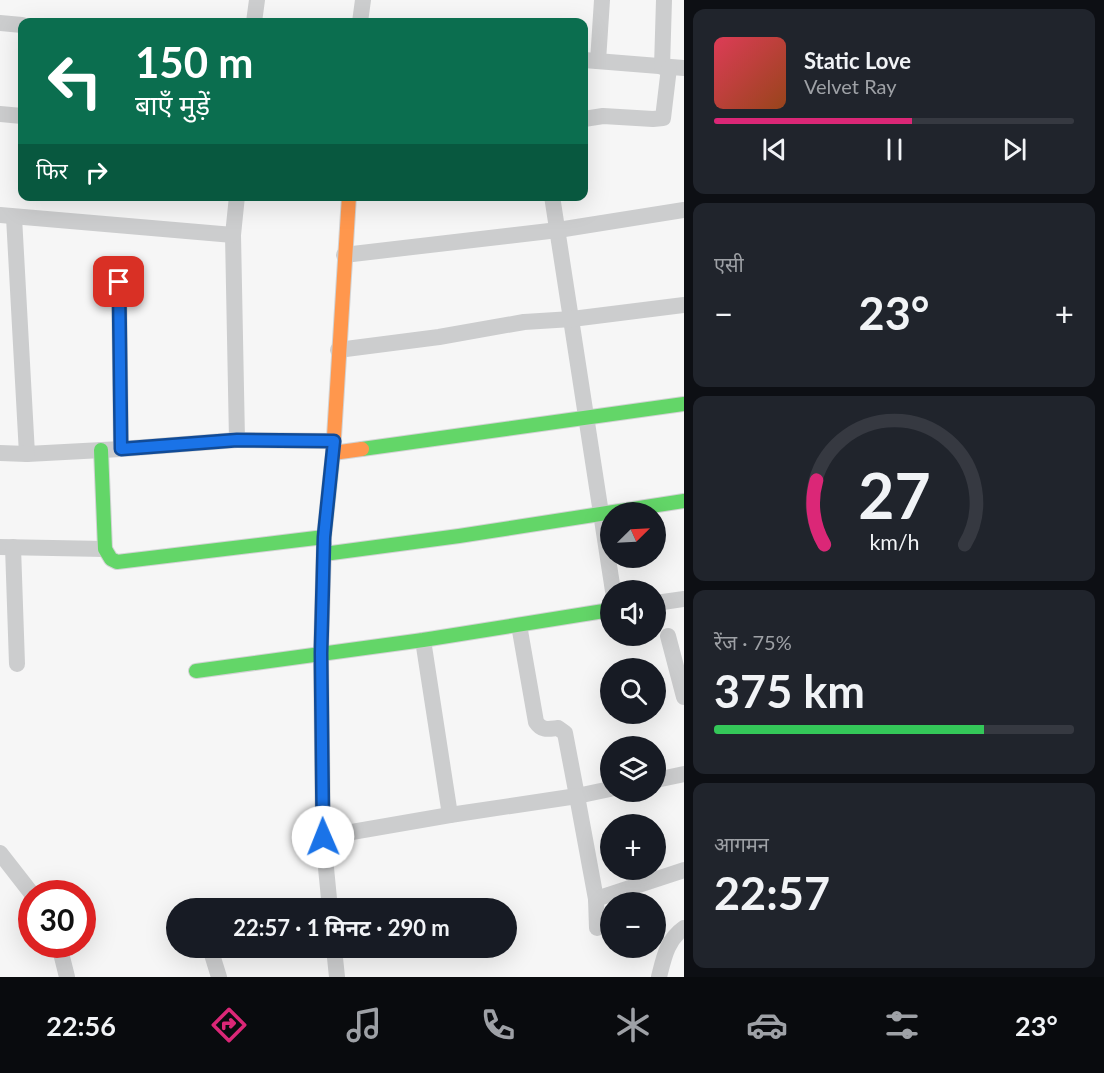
<!DOCTYPE html>
<html lang="hi">
<head>
<meta charset="utf-8">
<style>
  body { margin:0; font-family:Lato,"Noto Sans Devanagari",sans-serif; background:#20242c; color:#f1f3f6; height:100vh; display:flex; flex-direction:column; font-size:22px; white-space:nowrap }
  * { box-sizing:border-box; margin:0 }
  p { font-size:20px; color:#9ea1a6 }
  .icon { flex:none; width:33px; height:33px; fill:none; stroke:currentColor; stroke-width:2; stroke-linecap:round; stroke-linejoin:round }
  .map { position:relative; flex:1; overflow:hidden }
  .side { display:flex; flex-direction:column; gap:9px; padding:9px; background:#0d0f14; width:420px }
  .side>* { flex:none }
  .top-card { position:absolute; left:18px; top:18px; width:570px; height:183px; border-radius:12px; box-shadow:0 6px 24px #0002; background:#0b6e4f; color:#fff; overflow:hidden }
  .needle { width:39px; rotate:66deg }
  .tools { position:absolute; left:600px; top:502px; display:grid; gap:12px }
  .tools a { display:grid; place-items:center; width:66px; height:66px; border-radius:50%; background:#171b24; box-shadow:0 6px 24px #0002; font-size:30px }
  .speed { position:absolute; left:18px; top:880px; display:flex; gap:12px; font-size:30px; font-weight:700; text-align:center }
  .speed>* { display:grid; place-content:center; width:78px; height:78px; border-radius:50%; background:#171b24; box-shadow:0 6px 24px #0002; line-height:1 }
  .speed .limit { border:9px solid #d22; background:#fff; color:#111 }
  .pin { position:absolute; display:grid; place-items:center; width:51px; height:51px; color:#fff; margin:-26px; border-radius:12px; box-shadow:0 3px 9px #0006 }
  .me { position:absolute; width:66px; margin:-33px; rotate:359deg; stroke-linejoin:round; filter:drop-shadow(0 0 4px #0008) }
  .turn { display:flex; align-items:center; gap:21px; height:126px; padding:0 18px; font-size:27px }
  .turn .icon { width:78px; height:78px; stroke-width:2.5 }
  .turn b { display:block; font-size:42px; line-height:51px }
  .then { display:flex; align-items:center; height:57px; padding:0 18px; background:#0003; gap:12px; font-size:22px }
  .big { font-size:45px; font-weight:700; line-height:1.1 }
  .side .widget { flex:1; display:flex; flex-direction:column; justify-content:center; gap:9px; min-width:0; padding:0 21px; border-radius:12px; background:#20242c }
  .side .dial { align-items:center; gap:0 }
  .dial svg { height:156px; overflow:visible; fill:none; stroke:#363941; stroke-width:7; stroke-linecap:round; text-anchor:middle }
  .dial text { fill:#f1f3f6; stroke:none }
  .song { display:flex; align-items:center; gap:18px }
  .cover { width:72px; height:72px; border-radius:9px; background:linear-gradient(135deg,hsl(350 70% 55%),hsl(20 70% 35%)) }
  .played { height:6px; border-radius:3px; background:linear-gradient(90deg,#db2777 55%,#363941 55%) }
  .keys { display:flex; justify-content:space-around; direction:ltr }
  .heat { display:flex; justify-content:space-between; align-items:center; font-size:33px; direction:ltr }
  .charge { height:9px; border-radius:4px; background:linear-gradient(90deg,#34c759 75%,#363941 0) }
  .trip { position:absolute; left:166px; top:898px; width:351px; height:60px; border-radius:30px; background:#171b24; box-shadow:0 6px 24px #0002; font-weight:700; line-height:60px; text-align:center }
  .tabs { display:flex; height:96px; justify-content:space-around; align-items:center; background:#090b0e; color:#9ea1a6 }
  .tabs .icon { width:42px; height:42px }
  .tabs .on { color:#db2777 }
  .tabs b { font-size:27px; color:#f1f3f6 }
  main { display:flex; flex:1; min-height:0 }
  .map>svg:first-child { display:block }
  .lines { fill:none; stroke-linecap:round; stroke-linejoin:round }
  .fast-casing { stroke:#d2d3d4; stroke-width:16 }
  .slow-casing { stroke:#d2d3d4; stroke-width:16 }
  .street { stroke:#cccdce; stroke-width:16 }
  .fast { stroke:#63d668; stroke-width:14 }
  .slow { stroke:#ff974d; stroke-width:14 }
  .route-casing { stroke:#114b97; stroke-width:15 }
  .route { stroke:#1a73e8; stroke-width:10 }
</style>
</head>
<body>
<main>
<div class="map">
<svg width="684" height="977" viewBox="0 0 684 977">
  <rect width="100%" height="100%" fill="#f6f6f6"/>
  <g class="lines">
    <defs>
      <g id="fast">
        <path d="M362 449 684 404"/>
        <path d="M101 450 105 549 111 559 117 562 324 537 333 453"/>
        <path d="M324 554 459 536 684 501"/>
        <path d="M196 671 423 640 610 610"/>
      </g>
      <path id="slow" d="M349 196 333 453 362 449"/>
    </defs>
    <use href="#fast" class="fast-casing"/>
    <use href="#slow" class="slow-casing"/>
    <g class="street">
      <path d="M254 22 257 0"/>
      <path d="M360 22 363 0"/>
      <path d="M0 23 22 25"/>
      <path d="M584 60 684 68"/>
      <path d="M598 61 602 0"/>
      <path d="M662 67 664 0"/>
      <path d="M0 114 22 116"/>
      <path d="M584 119 603 116 653 119 663 118 669 68"/>
      <path d="M237 196 233 235 237 440 334 441"/>
      <path d="M552 196 613 591"/>
      <path d="M0 215 233 235"/>
      <path d="M14 217 27 454 121 449"/>
      <path d="M344 255 558 230 684 210"/>
      <path d="M119 282 121 449 237 440"/>
      <path d="M338 350 439 337 524 322 572 319 684 305"/>
      <path d="M0 453 27 454"/>
      <path d="M324 544 321 653 323 837 330 909"/>
      <path d="M0 547 105 549"/>
      <path d="M13 547 17 664"/>
      <path d="M656 603 684 599"/>
      <path d="M519 625 536 722C542 731 548 729 558 728L565 733 577 796 610 789"/>
      <path d="M668 636 684 697"/>
      <path d="M423 640 450 815"/>
      <path d="M656 780 684 774"/>
      <path d="M323 837 450 815 577 796 596 899"/>
      <path d="M0 853 32 894"/>
      <path d="M597 928 596 899 684 870"/>
      <path d="M59 945 67 977"/>
      <path d="M210 948 219 977"/>
      <path d="M334 948 337 977"/>
      <path d="M659 977C664 957 667 940 684 928"/>
    </g>
    <use href="#fast" class="fast"/>
    <use href="#slow" class="slow"/>
  </g>
  <g class="lines">
    <defs>
      <path id="route" d="M119 282 121 449 237 440 334 441 324 537 321 653 323 837"/>
    </defs>
    <use href="#route" class="route-casing"/>
    <use href="#route" class="route"/>
  </g>
</svg>
<div class="tools">
<a><svg class="needle" viewBox="-14 -14 28 28"><path d="M0-13l5 13h-10z" fill="#e53935"/><path d="M0 13l5-13h-10z" fill="#9ea1a6"/></svg></a>
<a><svg class="icon" aria-label="sound" viewBox="0 0 24 24"><path d="M4 9h4l5-4v14l-5-4H4zM17 9q2 3 0 6"/></svg></a>
<a><svg class="icon" aria-label="search" viewBox="0 0 24 24"><circle cx="10" cy="10" r="6"/><path d="M15 15l6 6"/></svg></a>
<a><svg class="icon" aria-label="layers" viewBox="0 0 24 24"><path d="M12 4l9 5-9 5-9-5zM3 14l9 5 9-5"/></svg></a>
<a>+</a>
<a>−</a>
</div>
<div class="speed"><div class="limit">30</div></div>
<div class="pin" style="left:119px;top:282px;background:#d93025"><svg class="icon" aria-label="arrive" viewBox="0 0 24 24"><path d="M6 21V4h12l-3 4 3 4H6"/></svg></div>
<svg class="me" style="left:323px;top:837px" viewBox="-20 -20 40 40"><circle r="19" fill="#fff"/><path d="M0-13L10 11 0 6-10 11z" fill="#1a73e8"/></svg>
<div class="trip">22:57 · 1 मिनट · 290 m</div>
<div class="top-card">
<div class="turn"><svg class="icon" aria-label="left" viewBox="0 0 24 24"><path d="M17 20v-9H6M10 6l-5 5 5 5"/></svg><div><b>150 m</b>बाएँ मुड़ें</div></div>
<div class="then">फिर<svg class="icon" aria-label="right" viewBox="0 0 24 24"><path d="M7 20v-9h11M14 6l5 5-5 5"/></svg></div>
</div>
</div>
<section class="side">
<div class="widget">
<div class="song"><i class="cover"></i><div><b>Static Love</b><p>Velvet Ray</p></div></div>
<div class="played"></div>
<div class="keys"><svg class="icon" aria-label="previous" viewBox="0 0 24 24"><path d="M18 5L8 12l10 7zM5 5v14"/></svg><svg class="icon" aria-label="pause" viewBox="0 0 24 24"><path d="M8 5v14M16 5v14"/></svg><svg class="icon" aria-label="next" viewBox="0 0 24 24"><path d="M6 5l10 7-10 7zM19 5v14"/></svg></div>
</div>
<div class="widget"><p>एसी</p>
<div class="heat"><a>−</a><b class="big">23°</b><a>+</a></div>
</div>
<div class="widget dial"><svg viewBox="0 0 100 80">
<path d="M14 69A42 42 0 1 1 86 69"/>
<path d="M14 69A42 42 0 0 1 10 36" stroke="#db2777"/>
<text x="50" y="56" font-size="32" font-weight="700">27</text>
<text x="50" y="72" font-size="11">km/h</text>
</svg></div>
<div class="widget"><p>रेंज · 75%</p><b class="big">375 km</b><div class="charge"></div></div>
<div class="widget"><p>आगमन</p><b class="big">22:57</b></div>
</section>
</main>
<nav class="tabs">
<b>22:56</b>
<svg class="icon on" aria-label="directions" viewBox="0 0 24 24"><path d="M12 3l9 9-9 9-9-9zM9 14v-3h6M13 9l2 2-2 2"/></svg>
<svg class="icon" aria-label="music" viewBox="0 0 24 24"><path d="M9 18V5l10-2v13"/><circle cx="6" cy="18" r="3"/><circle cx="16" cy="16" r="3"/></svg>
<svg class="icon" aria-label="phone" viewBox="0 0 24 24"><path d="M5 4h4l2 5-3 2q2 4 5 5l2-3 5 2v4C11 20 4 13 5 4z"/></svg>
<svg class="icon" aria-label="climate" viewBox="0 0 24 24"><path d="M12 3v18M4 7l16 10M4 17L20 7"/></svg>
<svg class="icon" aria-label="car" viewBox="0 0 24 24"><path d="M5 17H2v-5l4-1 3-4h7l3 4 3 1v5h-3M9 17h6M6 11h13"/><circle cx="7" cy="17" r="2"/><circle cx="17" cy="17" r="2"/></svg>
<svg class="icon" aria-label="filters" viewBox="0 0 24 24"><path d="M4 7h16M4 17h16"/><circle cx="9" cy="7" r="2"/><circle cx="15" cy="17" r="2"/></svg>
<b>23°</b>
</nav>
</body>
</html>
